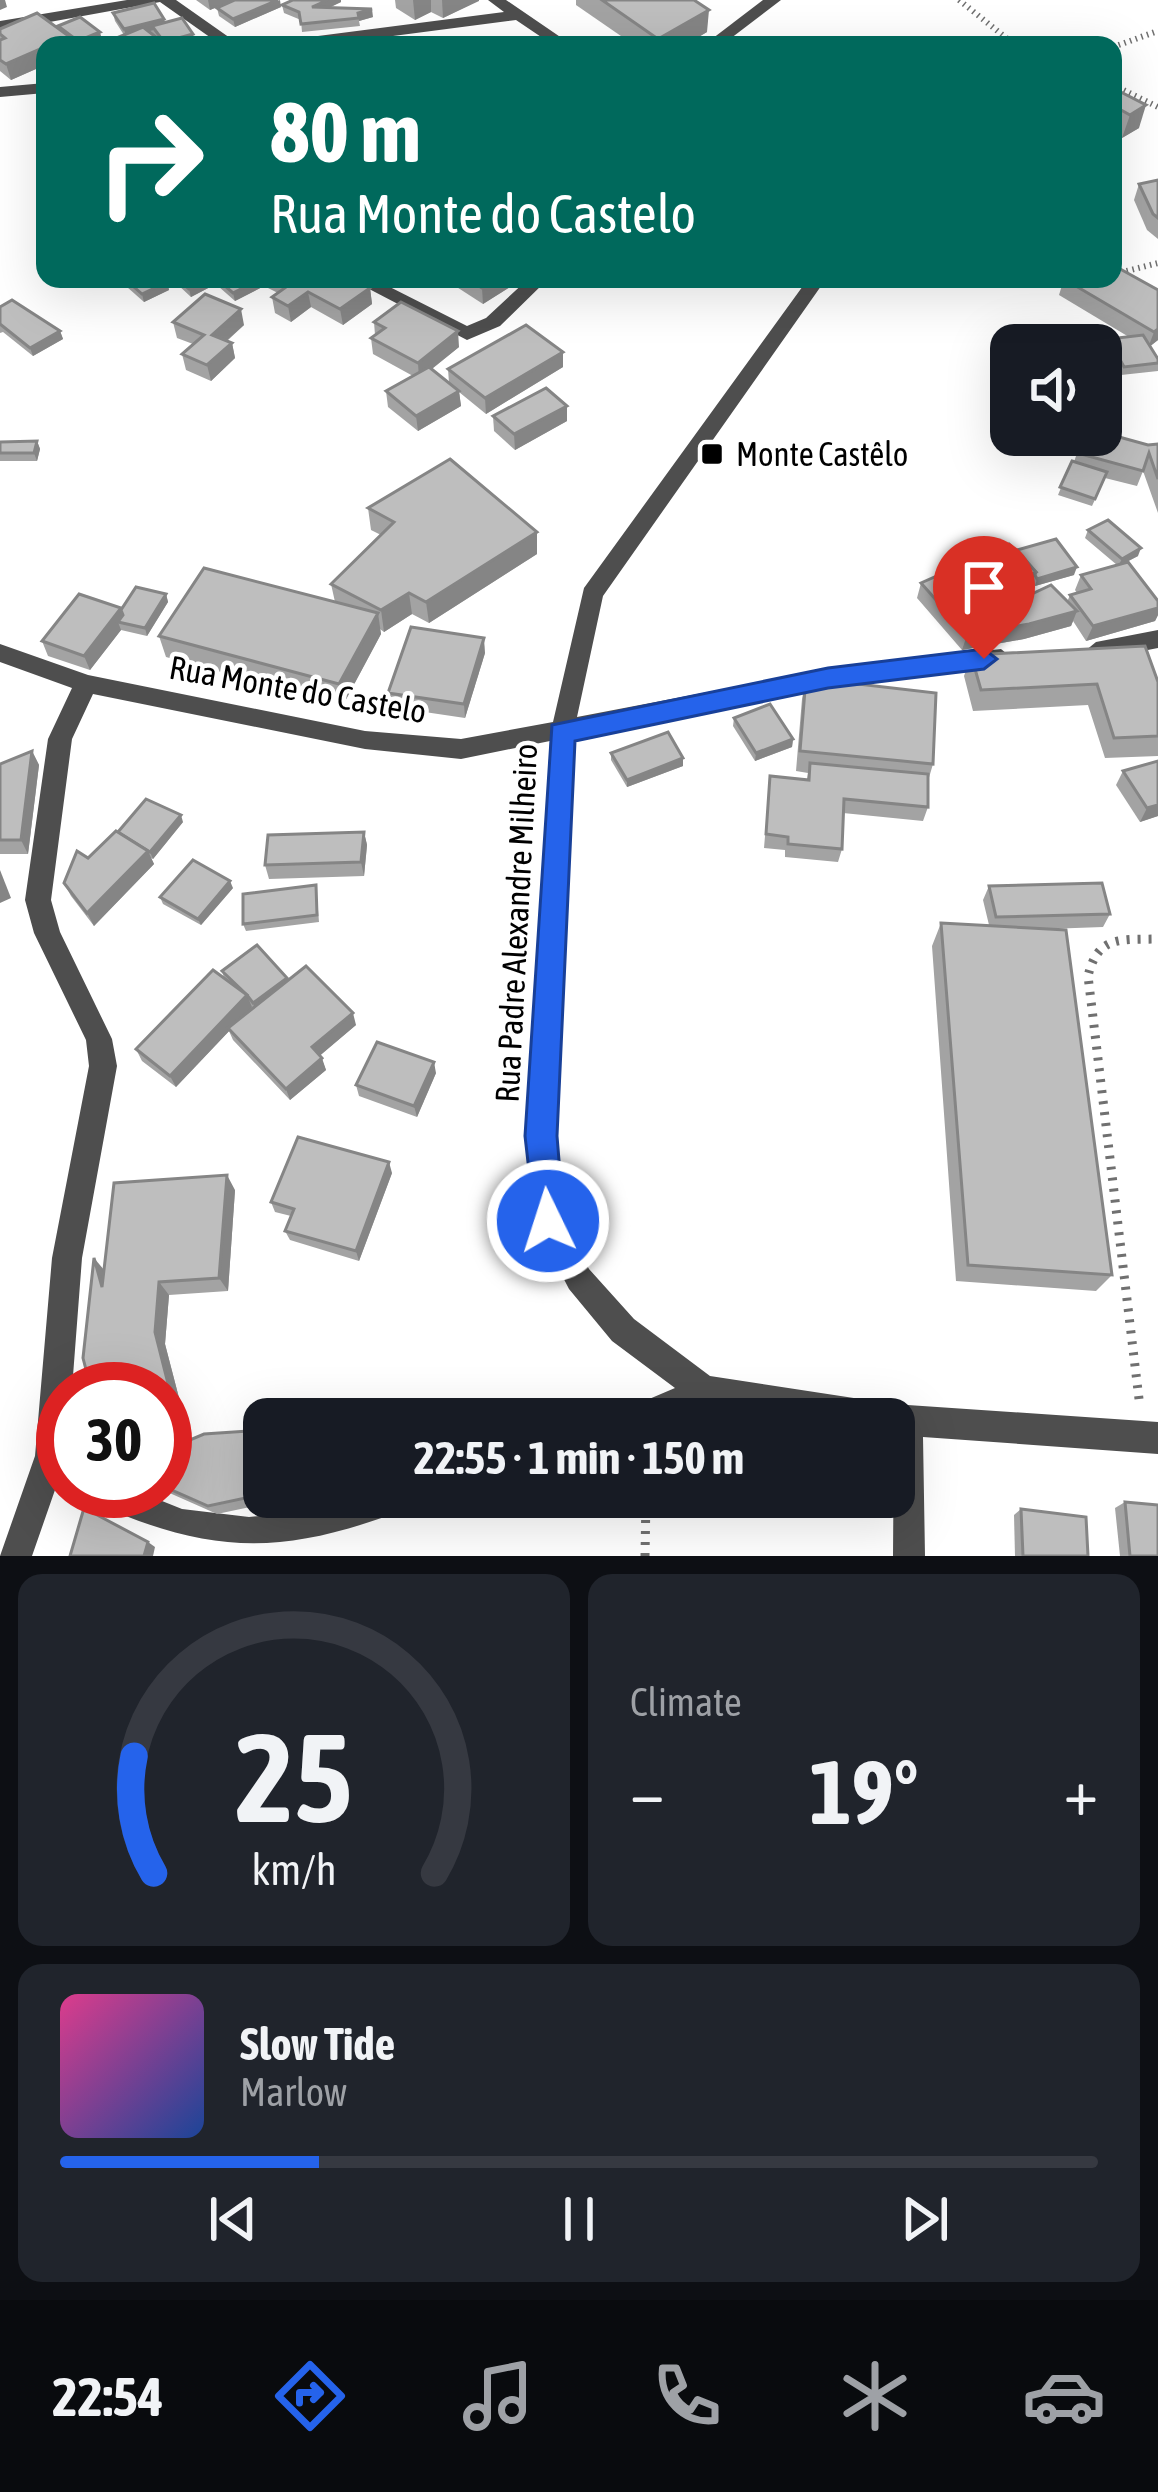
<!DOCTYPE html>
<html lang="en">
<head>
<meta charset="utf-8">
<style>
  body { margin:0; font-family:"Asap Condensed",sans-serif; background:#20242c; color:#f1f3f6; height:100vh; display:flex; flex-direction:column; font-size:45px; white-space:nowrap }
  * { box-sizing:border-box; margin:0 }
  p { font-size:39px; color:#9ea1a6 }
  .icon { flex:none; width:66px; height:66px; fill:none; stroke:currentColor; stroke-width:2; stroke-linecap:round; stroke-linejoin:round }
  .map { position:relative; height:1556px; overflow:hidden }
  .panel { display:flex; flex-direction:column; gap:18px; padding:18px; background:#0d0f14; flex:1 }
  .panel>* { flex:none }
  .top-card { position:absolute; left:36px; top:36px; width:1086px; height:252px; border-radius:24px; box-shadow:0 12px 48px #0002; background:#00695c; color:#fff; overflow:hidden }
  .buttons { position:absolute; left:990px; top:324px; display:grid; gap:24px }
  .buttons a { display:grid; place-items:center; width:132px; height:132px; border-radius:24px; background:#171b24; box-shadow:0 12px 48px #0002; font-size:60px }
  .speed { position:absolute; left:36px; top:1362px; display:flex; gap:24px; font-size:60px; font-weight:700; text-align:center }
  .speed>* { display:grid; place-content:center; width:156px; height:156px; border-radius:50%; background:#171b24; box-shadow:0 12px 48px #0002; line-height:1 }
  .speed .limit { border:18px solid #d22; background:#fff; color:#111 }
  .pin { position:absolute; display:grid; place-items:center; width:102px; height:102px; color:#fff; margin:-123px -51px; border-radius:50% 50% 50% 0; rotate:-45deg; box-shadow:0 0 12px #0007 }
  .pin .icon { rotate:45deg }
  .me { position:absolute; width:132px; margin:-66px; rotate:356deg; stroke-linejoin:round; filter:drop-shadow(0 0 9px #0008) }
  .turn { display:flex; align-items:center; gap:42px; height:252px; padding:0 36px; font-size:54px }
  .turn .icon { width:156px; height:156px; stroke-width:2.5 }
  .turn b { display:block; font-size:84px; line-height:102px }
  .big { font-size:90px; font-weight:700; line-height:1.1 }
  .panel .tile { flex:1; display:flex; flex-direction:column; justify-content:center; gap:18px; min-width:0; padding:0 42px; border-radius:24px; background:#20242c }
  .panel .dial { align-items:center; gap:0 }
  .dial svg { height:312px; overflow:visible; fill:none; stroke:#363941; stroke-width:7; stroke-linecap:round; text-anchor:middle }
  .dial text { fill:#f1f3f6; stroke:none }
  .song { display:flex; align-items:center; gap:36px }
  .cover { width:144px; height:144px; border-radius:18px; background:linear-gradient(135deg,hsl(330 70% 55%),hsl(220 70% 35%)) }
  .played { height:12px; border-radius:6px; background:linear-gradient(90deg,#2563eb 25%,#363941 25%) }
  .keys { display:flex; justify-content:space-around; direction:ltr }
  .heat { display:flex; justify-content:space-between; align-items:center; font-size:66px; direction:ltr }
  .panel .tiles { flex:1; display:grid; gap:18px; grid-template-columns:1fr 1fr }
  .tile:last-child { grid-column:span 2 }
  .trip { position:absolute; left:243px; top:1398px; width:672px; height:120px; border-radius:24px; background:#171b24; box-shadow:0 12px 48px #0002; font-weight:700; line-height:120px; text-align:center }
  .dock { display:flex; height:192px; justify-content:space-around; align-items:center; background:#090b0e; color:#9ea1a6 }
  .dock .icon { width:84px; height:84px }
  .dock .active { color:#2563eb }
  .dock b { font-size:54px; color:#f1f3f6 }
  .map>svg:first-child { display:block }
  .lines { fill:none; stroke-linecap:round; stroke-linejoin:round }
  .path-far1 { stroke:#707070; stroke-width:6; stroke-dasharray:1.5 4.5; stroke-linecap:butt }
  .path { stroke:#707070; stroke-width:9; stroke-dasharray:3 8; stroke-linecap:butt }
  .street { fill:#4e4e4e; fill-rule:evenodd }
  .wall { fill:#a3a3a3 }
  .shaded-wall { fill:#858585 }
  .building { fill:#bebebe; stroke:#858585; stroke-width:3 }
  .route { fill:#2563eb; stroke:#184099; stroke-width:3 }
  .poi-dot { fill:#000; stroke:#fff; stroke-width:4.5 }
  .labels { text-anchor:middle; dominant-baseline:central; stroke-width:9; stroke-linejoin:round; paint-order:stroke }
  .poi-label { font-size:33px; fill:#000; stroke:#fff; text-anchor:start }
  .street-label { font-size:33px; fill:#000; stroke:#fff }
</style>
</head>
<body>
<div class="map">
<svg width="1158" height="1556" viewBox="0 0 1158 1556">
  <rect width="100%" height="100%" fill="#fff"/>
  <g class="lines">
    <g class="path-far1">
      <path d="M959 0 1015 45"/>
      <path d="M1113 47 1158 31"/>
      <path d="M1113 85 1158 107"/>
      <path d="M1115 274 1158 263"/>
    </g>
    <g class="path">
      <path d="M1139 1399 1088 976C1098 935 1120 940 1158 939"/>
      <path d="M645 1556 646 1497"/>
    </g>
    <g class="street">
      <path d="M127 0H176L240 45H221L160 2 0 31V21Z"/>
      <path d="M488 0H506L572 45H553L516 20 324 45H279L287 40 504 12Z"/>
      <path d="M763 0H781L722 45H704Z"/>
      <path d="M45 83V93L0 97V87Z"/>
      <path d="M350 279H374L467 326 486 318 528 279H548L500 326 467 340Z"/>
      <path d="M808 279H826L603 596 577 717 828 669 1001 649 1012 658 1001 667 828 687 574 737 555 1136 562 1218 589 1269 634 1319 710 1376 893 1404 1158 1422V1454L923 1437 925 1556H893L894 1419H788L704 1406 675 1419H623L628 1408 675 1388 612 1341 569 1289 534 1221 527 1136 550 741 461 759 365 749 93 694 72 739 51 900 60 932 112 1039 117 1066 82 1258 72 1389H63V1467L32 1556H0L35 1456 52 1258 89 1066 86 1040 34 933 25 900 48 739 72 688 0 662V644L88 675 365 731 461 739 553 722 584 588Z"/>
      <path d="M1158 630V648L1096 660 1085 651 1096 642Z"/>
      <path d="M87 1491H137L182 1509 249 1517 282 1514 347 1497H414L409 1508C283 1556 214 1556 92 1502Z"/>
    </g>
  </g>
  <g class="wall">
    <path d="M196 0H234L210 10Z"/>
    <path d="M289 0H341V2L329 8 373 17 359 21 360 26 302 32 301 20 284 13 282 5 290 1Z"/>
    <path d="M395 0H479L443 18 431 12 415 20 396 8Z"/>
    <path d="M576 0H694L707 32 685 45H634L576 5Z"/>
    <path d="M281 7 235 27 219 16 217 8Z"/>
    <path d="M113 13 164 19 165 22 195 42 184 45H121L119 37 124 35 115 21Z"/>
    <path d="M58 28 102 40 112 45H75L72 43V45H45V65L11 80 0 71V29Z"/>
    <path d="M1113 88 1139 128 1122 138 1114 133Z"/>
    <path d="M1158 180V239L1147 230 1134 200 1139 184Z"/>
    <path d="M1113 265 1158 340 1150 346 1158 359V371L1121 375 1106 347 1109 339 1129 337 1059 295 1064 279Z"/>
    <path d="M125 279 167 282 169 290 144 302 127 287Z"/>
    <path d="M164 279H210L212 286 191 297 177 284Z"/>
    <path d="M210 279H353L370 288 372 304 343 325 311 307 291 322 275 313 272 297 278 293 264 286 235 301Z"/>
    <path d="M449 279H521V280L483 304 449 282Z"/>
    <path d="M0 307 60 331 63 339 33 356 3 332 0 333Z"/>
    <path d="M173 322 244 325 227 341 232 343 235 358 211 381 186 370 182 354 193 344 177 338Z"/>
    <path d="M374 322 459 347 432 369 449 383 448 369 563 352V367L486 414 459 392 461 406 418 431 388 407 386 391 413 376 373 354 371 338 375 335Z"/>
    <path d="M493 416 567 421 515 450 494 431Z"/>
    <path d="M1083 435 1148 445 1158 444V513L1143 471 1137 486 1105 478 1092 506 1058 495 1072 461 1074 462Z"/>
    <path d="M37 441 40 449 37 461H0V442Z"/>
    <path d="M368 508 537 554 429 623 412 614 384 632 380 629 381 634 343 705 166 657 159 636 335 602 331 584 381 535 371 530Z"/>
    <path d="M1088 530 1138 556 1125 563 1158 601V615L1155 621 1086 641 1073 621 1071 626 1024 639 962 650 917 598 921 583 1016 552 1074 575 1035 586 1032 583 1031 587 988 607 993 612 1067 602 1070 595 1077 593 1075 590 1081 575 1117 565 1085 538Z"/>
    <path d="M166 594 168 602 147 636 121 630 90 670 48 656 42 641 121 608V610Z"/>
    <path d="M485 653 465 718 391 707 388 693Z"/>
    <path d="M971 655 1158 682V756L1105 758 1088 705 973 711 964 676Z"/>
    <path d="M806 678 933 764 928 781V807L923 821 843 813 842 849 838 862 785 857V850L764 848 770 776 807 779 808 773 796 771 802 699Z"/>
    <path d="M734 718 793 739 792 747 755 761 733 726Z"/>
    <path d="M32 751 39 765 28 854H0V764Z"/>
    <path d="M611 753 683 758V766L627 787 611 760Z"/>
    <path d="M1158 761V816L1140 822 1116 785 1123 771Z"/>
    <path d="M183 822 153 859 151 858 154 864 94 926 71 896 64 883 118 832Z"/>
    <path d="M364 832 367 845 364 876 269 879 265 865Z"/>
    <path d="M316 885 319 922 246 931 243 924Z"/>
    <path d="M989 886 1110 914 1103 927 1047 929 1112 1275 1096 1291 956 1281 932 946 941 923 989 925 983 900Z"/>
    <path d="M233 888 201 925 163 904 160 897Z"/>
    <path d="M222 971 288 980 356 1025 320 1055 326 1070 290 1100 233 1040 229 1031 176 1087 142 1061 136 1049 224 978Z"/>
    <path d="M436 1073 417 1117 359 1096 356 1085Z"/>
    <path d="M392 1173 359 1261 290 1240 285 1231 291 1216 275 1212 271 1202Z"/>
    <path d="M235 1190 228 1291 169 1295 165 1344 190 1440 264 1430V1497H273V1502L217 1514 165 1491V1389L104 1270Z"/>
    <path d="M1125 1502 1158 1556H1120L1115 1508Z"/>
    <path d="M1021 1509 1088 1556H1015L1014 1515Z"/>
  </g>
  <g class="shaded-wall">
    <path d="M0 0H5L7 7 0 10Z"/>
    <path d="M208 0H234L210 10Z"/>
    <path d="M280 0 281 7 235 27 233 19Z"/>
    <path d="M328 0H341V2L313 15 312 7Z"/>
    <path d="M413 0H431V12L415 20Z"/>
    <path d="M442 0H479V1L443 18Z"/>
    <path d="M372 9 373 17 359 21 358 13Z"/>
    <path d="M709 10 707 32 685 45H658V39Z"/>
    <path d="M164 19 166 27 152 26 154 30 126 37 124 29Z"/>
    <path d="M100 32 102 40 91 45H79L78 41Z"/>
    <path d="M193 34 195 42 184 45H165L164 42Z"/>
    <path d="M70 37 72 45H50Z"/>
    <path d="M45 47V65L11 80 6 64Z"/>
    <path d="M1146 105 1139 128 1122 138 1130 115Z"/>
    <path d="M1121 110 1114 133 1113 134V115Z"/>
    <path d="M207 279H210L212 286 191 297 189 289Z"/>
    <path d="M260 279H263L264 286 235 301 233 293Z"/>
    <path d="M497 279 521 280 483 304 482 288Z"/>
    <path d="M167 282 169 290 144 302 142 294Z"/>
    <path d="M370 288 372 304 343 325 340 309Z"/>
    <path d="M308 292 311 307 291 322 288 306Z"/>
    <path d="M241 309 244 325 216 350 212 335Z"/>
    <path d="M1158 329V340L1148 348 1154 332Z"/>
    <path d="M60 331 63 339 33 356 30 348Z"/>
    <path d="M458 331 459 347 419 379 418 363Z"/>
    <path d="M232 343 235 358 211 381 207 365Z"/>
    <path d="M563 352V367L486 414 485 398Z"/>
    <path d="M459 391 461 406 418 431 416 416Z"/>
    <path d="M567 406V421L515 450 514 434Z"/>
    <path d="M37 441 40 449 37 461 34 453Z"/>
    <path d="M537 532V554L429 623 426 602Z"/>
    <path d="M1141 548 1138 556 1118 566 1122 559Z"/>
    <path d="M1077 567 1074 575 1035 586 1037 579Z"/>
    <path d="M1036 572 1031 587 975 613 980 598Z"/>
    <path d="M409 593 412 614 384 632 381 610Z"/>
    <path d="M166 594 168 602 147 636 145 628Z"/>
    <path d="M121 608 126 623 118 622 121 630 90 670 84 656Z"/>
    <path d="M1158 608V615L1155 621 1086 641 1093 626Z"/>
    <path d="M1077 611 1071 626 1024 639 962 650 967 635Z"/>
    <path d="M378 613 381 634 343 705 339 684Z"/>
    <path d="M484 638 485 653 465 718 464 704Z"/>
    <path d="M793 739 792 747 755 761 756 753Z"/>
    <path d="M32 751 39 765 28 854 21 840Z"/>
    <path d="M683 758V766L627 787V780Z"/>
    <path d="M1158 805V816L1140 822 1147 808Z"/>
    <path d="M181 815 183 822 153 859 150 852Z"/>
    <path d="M364 832 367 845 364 876 361 862Z"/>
    <path d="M148 851 154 864 94 926 87 913Z"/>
    <path d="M0 870 11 898 0 903Z"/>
    <path d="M230 881 233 888 201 925 198 919Z"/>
    <path d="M287 978 289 984 255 1010 253 1003Z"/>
    <path d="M247 995 252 1007 176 1087 170 1076Z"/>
    <path d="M353 1013 356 1025 316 1059 312 1047Z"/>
    <path d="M322 1058 326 1070 290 1100 286 1089Z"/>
    <path d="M434 1062 436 1073 417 1117 414 1106Z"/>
    <path d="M389 1162 392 1173 359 1261 356 1251Z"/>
    <path d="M227 1175 235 1190 228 1291 219 1278Z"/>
    <path d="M94 1258 105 1271 102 1287Z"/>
    <path d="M159 1282 169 1295 165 1344 193 1452 183 1443 155 1332Z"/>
    <path d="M338 1497H362L296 1516 291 1511Z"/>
    <path d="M148 1542 155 1547 153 1556H144Z"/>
  </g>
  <g class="building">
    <path d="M235 0H278L233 19 217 8Z"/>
    <path d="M293 0H328L312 7 372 9 358 13 359 18 301 24 299 12 282 5Z"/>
    <path d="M602 0H694L709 10 658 39Z"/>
    <path d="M154 3 164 19 124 29 113 13Z"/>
    <path d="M37 13 70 37 50 45H45V47L6 64 0 60V40L5 38 0 34V29Z"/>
    <path d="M80 17 100 32 78 41 58 26Z"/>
    <path d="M182 18 193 34 164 42 152 26Z"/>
    <path d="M143 27 166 45H129L119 37Z"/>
    <path d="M1020 38 1028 45H993Z"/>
    <path d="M106 39 112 45H85Z"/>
    <path d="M1113 88 1146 105 1130 115 1121 110 1113 115Z"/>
    <path d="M1158 180V218L1153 214 1139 184Z"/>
    <path d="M1113 265 1158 290V329L1154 332 1064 279H1113Z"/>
    <path d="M125 279H164L167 282 142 294Z"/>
    <path d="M177 279H207L189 289Z"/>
    <path d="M217 279H260L233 293Z"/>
    <path d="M278 279H353L370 288 340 309 308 292 288 306 272 297 289 285Z"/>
    <path d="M468 279H497L482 288Z"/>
    <path d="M205 294 241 309 212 335 232 343 207 365 182 354 204 335 173 322Z"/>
    <path d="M12 300 60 331 30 348 0 324V307Z"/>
    <path d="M401 302 458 331 418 363 371 338 385 328 374 322Z"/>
    <path d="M526 325 563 352 485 398 448 369Z"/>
    <path d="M1143 335 1158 359V363L1124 367 1109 339Z"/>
    <path d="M429 367 459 391 416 416 386 391Z"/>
    <path d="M546 388 567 406 514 434 493 416Z"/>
    <path d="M1101 432 1148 445 1158 444V479L1149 453 1143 471 1077 453 1083 435H1101Z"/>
    <path d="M37 441 34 453H0V442Z"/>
    <path d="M450 459 537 532 426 602 409 593 381 610 331 584 394 522 368 508Z"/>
    <path d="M1072 461 1107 472 1095 499 1060 487Z"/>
    <path d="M1108 520 1141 548 1122 559 1088 530Z"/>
    <path d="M1056 539 1077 567 1037 579 1035 575 1036 572 1017 550Z"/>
    <path d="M1009 544 1036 572 980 598 993 612 1051 585 1077 611 1029 624 967 635 921 583Z"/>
    <path d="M1128 562 1158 601V608L1093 626 1070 595 1091 589 1081 575Z"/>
    <path d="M204 568 378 613 339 684 159 636Z"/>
    <path d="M136 587 166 594 145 628 118 622 123 615 121 610Z"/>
    <path d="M79 594 121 608 84 656 42 641Z"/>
    <path d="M411 627 484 638 464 704 388 693Z"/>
    <path d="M1145 646 1158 682V736L1114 738 1097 684 981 690 971 655Z"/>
    <path d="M806 678 936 693 933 764 800 751Z"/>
    <path d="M770 704 793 739 756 753 734 718Z"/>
    <path d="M668 732 683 758 627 780 611 753Z"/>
    <path d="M32 751 21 840H0V764Z"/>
    <path d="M1158 761V805L1147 808 1123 771Z"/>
    <path d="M810 763 928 774V807L844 799 842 849 788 844V837L766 834 770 776 809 780Z"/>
    <path d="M146 799 181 815 150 852 118 832Z"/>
    <path d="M116 831 148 851 87 913 64 883 77 851 88 858Z"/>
    <path d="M364 832 361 862 265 865 268 835Z"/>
    <path d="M193 860 230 881 198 919 160 897Z"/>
    <path d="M1102 883 1110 914 996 917 989 886Z"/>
    <path d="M316 885 317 915 243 924V894Z"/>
    <path d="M941 923 1066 930 1112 1275 968 1265Z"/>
    <path d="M257 945 287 978 253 1003 247 995 222 971Z"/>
    <path d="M306 966 353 1013 312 1047 322 1058 286 1089 228 1028Z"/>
    <path d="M213 970 247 995 170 1076 136 1049Z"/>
    <path d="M377 1042 434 1062 414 1106 356 1085Z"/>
    <path d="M298 1137 389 1162 356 1251 285 1231 294 1209 271 1202Z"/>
    <path d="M227 1175 219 1278 159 1282 155 1332 183 1443 204 1434 264 1430V1494L208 1506 165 1487V1389H91L83 1358 94 1258 102 1287 114 1183Z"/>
    <path d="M418 1404 421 1419H365Z"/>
    <path d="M289 1497H338L291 1511Z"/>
    <path d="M1125 1502 1158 1505V1556H1130Z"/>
    <path d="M84 1508 148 1542 144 1556H70Z"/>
    <path d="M1021 1509 1086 1517 1088 1556H1023Z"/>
  </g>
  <path class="route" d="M984 649 997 659 984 669 828 688 575 741 557 1136 564 1221 559 1232 548 1237 536 1232 525 1136 552 725 828 668Z"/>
  <rect class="poi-dot" x="700" y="442" width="24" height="24" rx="6"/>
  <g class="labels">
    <g class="poi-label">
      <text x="736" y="454">Monte Castêlo</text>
    </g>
    <g class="street-label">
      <text transform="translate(298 689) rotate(10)">Rua Monte do Castelo</text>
      <text transform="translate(516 923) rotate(-87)">Rua Padre Alexandre Milheiro</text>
    </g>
  </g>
</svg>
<div class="buttons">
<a><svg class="icon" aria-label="sound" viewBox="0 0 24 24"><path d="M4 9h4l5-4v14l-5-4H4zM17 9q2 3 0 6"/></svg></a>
</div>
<div class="speed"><div class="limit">30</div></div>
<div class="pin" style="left:984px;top:659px;background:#d93025"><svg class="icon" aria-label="arrive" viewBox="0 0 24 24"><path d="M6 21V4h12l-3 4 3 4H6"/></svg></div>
<svg class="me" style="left:548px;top:1221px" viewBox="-20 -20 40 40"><circle r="17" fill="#2563eb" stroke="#fff" stroke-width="3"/><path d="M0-11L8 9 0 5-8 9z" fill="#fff"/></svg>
<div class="trip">22:55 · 1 min · 150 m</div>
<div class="top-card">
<div class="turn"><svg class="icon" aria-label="right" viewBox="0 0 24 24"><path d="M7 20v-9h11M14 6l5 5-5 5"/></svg><div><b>80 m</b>Rua Monte do Castelo</div></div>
</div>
</div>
<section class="panel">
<div class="tiles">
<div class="tile dial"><svg viewBox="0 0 100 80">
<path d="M14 69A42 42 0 1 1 86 69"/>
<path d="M14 69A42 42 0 0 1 9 39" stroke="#2563eb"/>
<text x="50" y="56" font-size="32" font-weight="700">25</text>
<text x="50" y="72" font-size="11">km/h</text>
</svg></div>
<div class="tile"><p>Climate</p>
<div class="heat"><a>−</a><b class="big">19°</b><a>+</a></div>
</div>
<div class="tile">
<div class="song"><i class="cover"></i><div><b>Slow Tide</b><p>Marlow</p></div></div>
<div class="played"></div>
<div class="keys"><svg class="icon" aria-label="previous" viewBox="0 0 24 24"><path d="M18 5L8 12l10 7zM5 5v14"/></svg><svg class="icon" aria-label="pause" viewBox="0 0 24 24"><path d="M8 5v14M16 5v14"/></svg><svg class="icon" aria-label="next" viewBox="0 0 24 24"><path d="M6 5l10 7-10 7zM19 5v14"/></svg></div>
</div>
</div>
</section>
<nav class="dock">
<b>22:54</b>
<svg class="icon active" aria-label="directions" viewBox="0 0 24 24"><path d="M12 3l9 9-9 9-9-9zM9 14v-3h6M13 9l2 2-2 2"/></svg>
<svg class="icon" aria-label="music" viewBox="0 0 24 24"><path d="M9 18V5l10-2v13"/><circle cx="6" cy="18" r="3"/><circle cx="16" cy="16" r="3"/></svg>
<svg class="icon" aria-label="phone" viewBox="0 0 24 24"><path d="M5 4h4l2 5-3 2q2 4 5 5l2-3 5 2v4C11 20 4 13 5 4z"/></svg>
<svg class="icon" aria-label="climate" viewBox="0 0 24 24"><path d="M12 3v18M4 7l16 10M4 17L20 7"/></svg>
<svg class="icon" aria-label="car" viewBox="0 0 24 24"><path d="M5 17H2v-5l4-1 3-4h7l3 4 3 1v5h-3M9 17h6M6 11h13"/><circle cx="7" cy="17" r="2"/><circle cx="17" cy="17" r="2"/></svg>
</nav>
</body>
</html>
